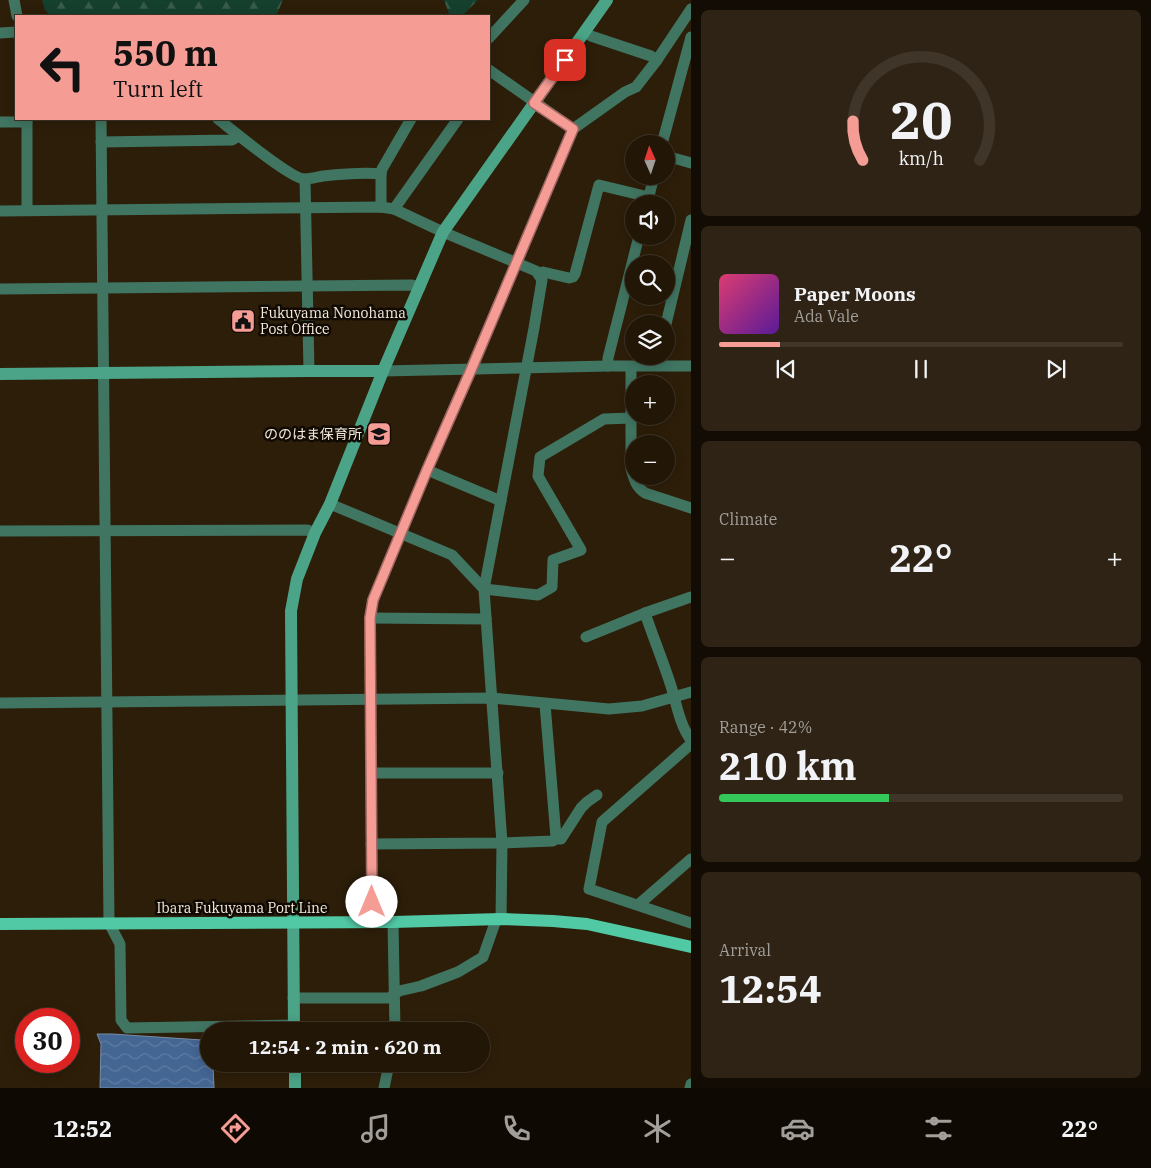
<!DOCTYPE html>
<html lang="en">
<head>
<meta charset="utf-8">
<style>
  body { margin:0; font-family:"IBM Plex Serif","Noto Sans JP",serif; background:#2e2315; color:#f1f3f6; height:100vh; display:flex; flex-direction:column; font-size:19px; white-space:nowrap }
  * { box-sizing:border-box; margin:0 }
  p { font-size:16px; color:#a29f9b }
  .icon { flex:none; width:28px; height:28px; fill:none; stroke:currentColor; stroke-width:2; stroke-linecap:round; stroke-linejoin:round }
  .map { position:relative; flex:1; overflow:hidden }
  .details { display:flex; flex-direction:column; gap:10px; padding:10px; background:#130c04; width:460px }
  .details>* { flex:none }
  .guide { position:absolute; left:15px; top:15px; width:475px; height:105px; border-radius:0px; box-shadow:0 2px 12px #0003,0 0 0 1px #3f3528; background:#f59c95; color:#111; overflow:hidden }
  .needle { width:32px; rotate:357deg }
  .tools { position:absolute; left:625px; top:135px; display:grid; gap:10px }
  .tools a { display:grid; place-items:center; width:50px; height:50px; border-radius:50%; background:#221607; box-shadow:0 2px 12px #0003,0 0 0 1px #3f3528; font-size:25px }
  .speed { position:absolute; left:15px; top:1008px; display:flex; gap:10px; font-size:25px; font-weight:700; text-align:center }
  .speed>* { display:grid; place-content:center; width:65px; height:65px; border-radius:50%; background:#221607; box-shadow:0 2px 12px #0003,0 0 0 1px #3f3528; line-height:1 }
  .speed .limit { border:8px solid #d22; background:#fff; color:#111 }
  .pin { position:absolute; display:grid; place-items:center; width:42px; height:42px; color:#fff; margin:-21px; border-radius:10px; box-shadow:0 2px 8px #0006 }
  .me { position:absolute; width:55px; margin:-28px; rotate:0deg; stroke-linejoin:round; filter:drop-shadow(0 0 4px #0008) }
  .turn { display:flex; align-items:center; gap:18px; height:105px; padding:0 15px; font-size:22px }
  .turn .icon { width:65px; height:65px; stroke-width:2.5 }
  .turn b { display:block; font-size:35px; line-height:42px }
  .big { font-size:38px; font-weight:700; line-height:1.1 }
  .details .tile { flex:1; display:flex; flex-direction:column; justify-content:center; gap:8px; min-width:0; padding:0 18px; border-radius:8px; background:#2e2315 }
  .details .dial { align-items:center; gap:0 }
  .dial svg { height:130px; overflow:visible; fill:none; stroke:#3f3528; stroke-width:7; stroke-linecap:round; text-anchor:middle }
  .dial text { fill:#f1f3f6; stroke:none }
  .song { display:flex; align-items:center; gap:15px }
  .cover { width:60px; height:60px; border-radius:8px; background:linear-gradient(135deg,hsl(340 70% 55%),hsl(270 70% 35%)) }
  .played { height:5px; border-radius:2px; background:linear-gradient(90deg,#f59c95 15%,#3f3528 15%) }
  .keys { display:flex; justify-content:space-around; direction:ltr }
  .heat { display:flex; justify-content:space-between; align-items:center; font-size:28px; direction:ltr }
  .charge { height:8px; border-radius:4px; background:linear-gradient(90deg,#34c759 42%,#3f3528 0) }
  .trip { position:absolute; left:200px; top:1022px; width:290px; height:50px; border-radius:25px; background:#221607; box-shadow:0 2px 12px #0003,0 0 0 1px #3f3528; font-weight:700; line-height:50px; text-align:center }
  .dock { display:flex; height:80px; justify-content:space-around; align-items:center; background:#0e0903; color:#a29f9b }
  .dock .icon { width:35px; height:35px }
  .dock .current { color:#f59c95 }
  .dock b { font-size:22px; color:#f1f3f6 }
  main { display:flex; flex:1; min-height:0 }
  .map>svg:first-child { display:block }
  .forest { fill:url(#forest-firs) }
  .water { fill:url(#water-waves); stroke:#788da9 }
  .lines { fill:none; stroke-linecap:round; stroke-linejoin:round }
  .street { stroke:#407562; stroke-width:11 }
  .secondary { stroke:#4ba487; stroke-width:12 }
  .primary { stroke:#51c9a4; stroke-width:12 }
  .route-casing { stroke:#9f6561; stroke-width:12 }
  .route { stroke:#f59c95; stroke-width:9 }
  .labels { text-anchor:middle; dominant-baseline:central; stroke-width:5; stroke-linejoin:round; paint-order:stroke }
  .poi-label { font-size:14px; fill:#f3e9dc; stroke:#100a03; text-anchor:start }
  .street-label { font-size:14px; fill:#f3e9dc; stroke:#100a03 }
</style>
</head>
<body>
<main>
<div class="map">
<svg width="691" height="1088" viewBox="0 0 691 1088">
  <defs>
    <pattern id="forest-firs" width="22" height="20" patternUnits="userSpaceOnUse" patternTransform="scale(1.25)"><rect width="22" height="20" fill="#15402d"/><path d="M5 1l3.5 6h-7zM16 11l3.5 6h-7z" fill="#385c4b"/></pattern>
    <pattern id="water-waves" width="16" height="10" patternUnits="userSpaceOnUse" patternTransform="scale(1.25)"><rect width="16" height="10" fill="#436693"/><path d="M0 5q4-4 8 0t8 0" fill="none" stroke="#5f7ca2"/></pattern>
  </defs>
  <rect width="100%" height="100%" fill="#2d1e09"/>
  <g class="forest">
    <path d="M42 0H283L276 16H51L45 10Z"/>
    <path d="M444 0H478L462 16H450Z"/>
  </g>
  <path class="water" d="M97 1034H112L202 1040 209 1046V1064H213L214 1088H100L101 1044Z"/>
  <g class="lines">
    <g class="street">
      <path d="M14 0 17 16"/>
      <path d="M585 32 591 36 651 56 657 60"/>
      <path d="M0 33 16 32"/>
      <path d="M489 38 524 0"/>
      <path d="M489 70 573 129"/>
      <path d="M27 119V210"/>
      <path d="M101 119 109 923 120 944 121 1020 127 1028 294 1025"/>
      <path d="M218 119C232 130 290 178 304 179 310 179 317 177 323 176 342 174 362 172 381 174L382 169 411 119"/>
      <path d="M0 122H27"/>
      <path d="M101 142 232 140 239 136"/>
      <path d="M662 144 691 37"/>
      <path d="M666 156 691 163"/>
      <path d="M305 179 309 371"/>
      <path d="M647 204 654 176"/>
      <path d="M381 207V174"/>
      <path d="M394 209 458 119"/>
      <path d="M0 211 381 207 394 209 443 232 536 271 542 280 534 328 484 589 502 843 501 919"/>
      <path d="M539 274 543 272 569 278 573 277 575 274 599 185 649 197"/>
      <path d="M0 289 412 285 420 287"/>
      <path d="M666 324 691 220"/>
      <path d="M608 366V358L639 236"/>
      <path d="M631 367V469C634 479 636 487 645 493L691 508"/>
      <path d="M383 371 608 366H691"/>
      <path d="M427 470 501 501"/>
      <path d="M330 504 452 555 484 589 538 595 552 587 553 560 581 550 538 476 540 457 604 419 631 418"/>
      <path d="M0 531 307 530 315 533"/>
      <path d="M645 613C653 637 663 661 671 686 676 702 680 726 691 740"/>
      <path d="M370 618 486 619"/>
      <path d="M586 637 645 613 691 597"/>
      <path d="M0 703 492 698 609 709 642 706 691 692"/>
      <path d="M691 744 602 822 589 889 691 923"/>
      <path d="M371 773H498"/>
      <path d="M555 839H561L581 808 587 802 597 795"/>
      <path d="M371 844 502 843 553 841 556 837 545 704"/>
      <path d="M638 905 691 859"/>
      <path d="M372 922 370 618 373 600 427 470 471 369 573 129 625 92 636 87 657 60 691 9"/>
      <path d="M393 922 395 1031"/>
      <path d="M293 998H389L399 991 421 986 458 972 483 957 496 920"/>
      <path d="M384 1088 389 1064"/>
      <path d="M690 1088 691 1084"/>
    </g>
    <g class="secondary">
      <path d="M0 374 309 371H383"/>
      <path d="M294 1031 291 611 297 579 315 533 330 504 383 371 443 232 607 0"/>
      <path d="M295 1064V1088"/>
    </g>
    <path class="primary" d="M0 924 393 922 501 919 553 921 587 924 691 947"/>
  </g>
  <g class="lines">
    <defs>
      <path id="route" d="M372 902 370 618 373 600 427 470 471 370 573 129 534 103 565 60"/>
    </defs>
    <use href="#route" class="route-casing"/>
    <use href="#route" class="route"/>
  </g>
  <defs>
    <symbol id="civic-square" viewBox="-11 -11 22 22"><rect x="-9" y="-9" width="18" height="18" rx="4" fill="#f59c95" stroke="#100a03"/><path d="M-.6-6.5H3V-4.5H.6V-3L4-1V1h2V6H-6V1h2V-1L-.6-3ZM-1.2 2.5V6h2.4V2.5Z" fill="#111"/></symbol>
    <symbol id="school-square" viewBox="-11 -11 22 22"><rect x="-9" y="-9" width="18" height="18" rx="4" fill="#f59c95" stroke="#100a03"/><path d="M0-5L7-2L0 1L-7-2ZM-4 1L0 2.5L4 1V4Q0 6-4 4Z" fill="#111"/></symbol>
  </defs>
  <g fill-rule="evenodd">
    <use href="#civic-square" x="229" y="307" width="28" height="28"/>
    <use href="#school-square" x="365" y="420" width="28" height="28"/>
  </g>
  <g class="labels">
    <g class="poi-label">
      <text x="260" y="313">Fukuyama Nonohama<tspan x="260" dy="16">Post Office</tspan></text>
      <text x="362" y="434" text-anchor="end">ののはま保育所</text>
    </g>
    <g class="street-label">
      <text x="242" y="908">Ibara Fukuyama Port Line</text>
    </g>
  </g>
</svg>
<div class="tools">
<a><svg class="needle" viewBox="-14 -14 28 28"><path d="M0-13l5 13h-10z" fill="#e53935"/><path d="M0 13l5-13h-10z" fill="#a29f9b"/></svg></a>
<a><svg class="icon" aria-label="sound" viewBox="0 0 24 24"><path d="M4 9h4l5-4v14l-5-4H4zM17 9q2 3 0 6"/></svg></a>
<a><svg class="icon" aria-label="search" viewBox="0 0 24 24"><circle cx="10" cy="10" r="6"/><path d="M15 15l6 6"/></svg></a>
<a><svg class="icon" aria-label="layers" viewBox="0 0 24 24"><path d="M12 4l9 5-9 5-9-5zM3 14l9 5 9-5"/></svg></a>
<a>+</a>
<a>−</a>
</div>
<div class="speed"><div class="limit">30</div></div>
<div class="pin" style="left:565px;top:60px;background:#d93025"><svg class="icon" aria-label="arrive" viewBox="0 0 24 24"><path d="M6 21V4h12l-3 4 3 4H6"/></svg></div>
<svg class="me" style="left:372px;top:902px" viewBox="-20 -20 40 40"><circle r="19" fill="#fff"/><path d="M0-13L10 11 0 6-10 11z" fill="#f59c95"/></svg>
<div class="trip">12:54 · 2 min · 620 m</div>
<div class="guide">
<div class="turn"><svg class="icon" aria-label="left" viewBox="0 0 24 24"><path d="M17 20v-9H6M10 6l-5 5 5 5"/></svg><div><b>550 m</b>Turn left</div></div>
</div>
</div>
<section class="details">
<div class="tile dial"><svg viewBox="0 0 100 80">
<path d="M14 69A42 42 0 1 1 86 69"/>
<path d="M14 69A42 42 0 0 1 8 45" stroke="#f59c95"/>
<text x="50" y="56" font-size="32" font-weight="700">20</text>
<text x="50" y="72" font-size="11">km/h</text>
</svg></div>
<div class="tile">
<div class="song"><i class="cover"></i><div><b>Paper Moons</b><p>Ada Vale</p></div></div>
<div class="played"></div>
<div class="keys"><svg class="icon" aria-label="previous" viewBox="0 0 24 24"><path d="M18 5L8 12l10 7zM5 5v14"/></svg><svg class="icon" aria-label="pause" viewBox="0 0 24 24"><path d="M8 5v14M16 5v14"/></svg><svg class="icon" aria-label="next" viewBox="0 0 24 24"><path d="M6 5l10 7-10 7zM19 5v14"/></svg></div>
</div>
<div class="tile"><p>Climate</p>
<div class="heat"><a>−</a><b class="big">22°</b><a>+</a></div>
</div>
<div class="tile"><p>Range · 42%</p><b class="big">210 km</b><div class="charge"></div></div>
<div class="tile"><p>Arrival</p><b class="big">12:54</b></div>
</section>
</main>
<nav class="dock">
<b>12:52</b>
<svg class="icon current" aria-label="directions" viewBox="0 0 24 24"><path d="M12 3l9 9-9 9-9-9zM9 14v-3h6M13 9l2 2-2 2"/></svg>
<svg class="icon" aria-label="music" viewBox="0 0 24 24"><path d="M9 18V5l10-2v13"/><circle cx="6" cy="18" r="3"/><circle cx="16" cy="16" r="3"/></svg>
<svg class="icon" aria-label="phone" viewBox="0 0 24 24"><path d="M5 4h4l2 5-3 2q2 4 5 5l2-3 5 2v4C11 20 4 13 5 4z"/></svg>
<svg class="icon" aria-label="climate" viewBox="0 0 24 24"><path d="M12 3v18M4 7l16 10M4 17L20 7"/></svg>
<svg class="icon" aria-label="car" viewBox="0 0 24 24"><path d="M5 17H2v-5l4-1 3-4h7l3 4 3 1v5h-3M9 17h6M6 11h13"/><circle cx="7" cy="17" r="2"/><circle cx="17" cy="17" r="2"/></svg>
<svg class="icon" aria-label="filters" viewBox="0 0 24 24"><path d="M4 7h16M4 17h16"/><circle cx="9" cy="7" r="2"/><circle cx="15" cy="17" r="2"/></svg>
<b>22°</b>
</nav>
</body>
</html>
